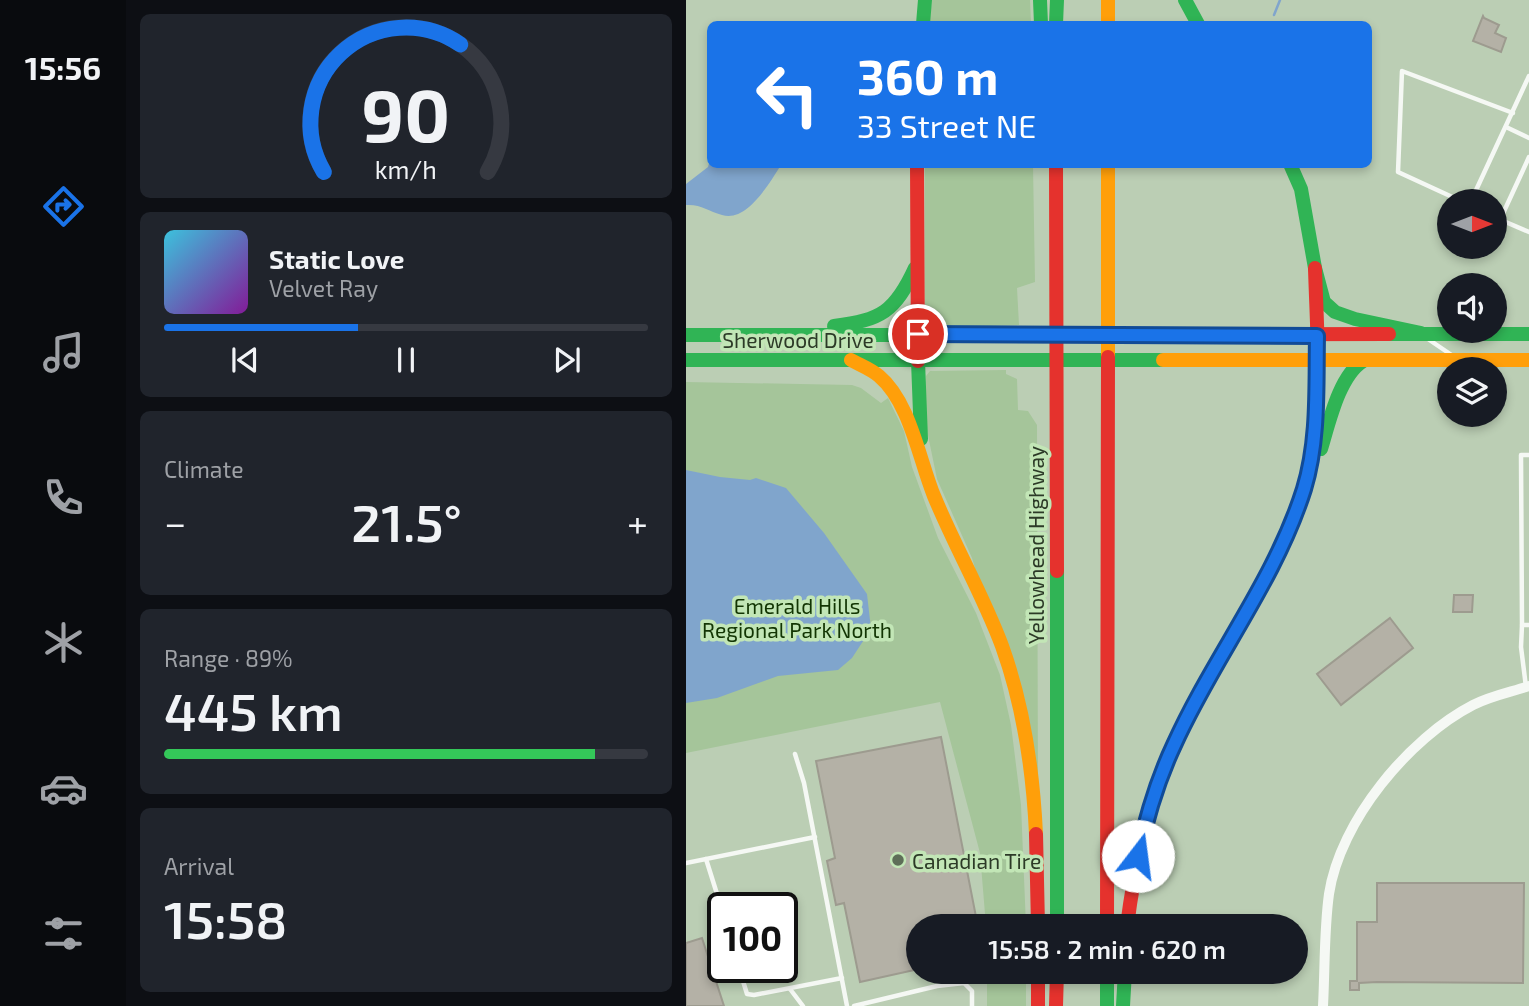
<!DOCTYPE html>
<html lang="en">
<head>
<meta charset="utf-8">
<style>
  body { margin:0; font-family:"Exo 2",sans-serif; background:#20242c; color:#f1f3f6; height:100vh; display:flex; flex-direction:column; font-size:26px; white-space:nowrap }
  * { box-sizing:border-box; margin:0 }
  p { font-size:23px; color:#9ea1a6 }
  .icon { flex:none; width:38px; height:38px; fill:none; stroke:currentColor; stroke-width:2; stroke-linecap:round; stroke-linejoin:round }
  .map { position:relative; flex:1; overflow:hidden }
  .panel { display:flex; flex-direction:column; gap:14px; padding:14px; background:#0d0f14; width:560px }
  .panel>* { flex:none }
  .banner { position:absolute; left:21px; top:21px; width:665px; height:147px; border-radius:10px; box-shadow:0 4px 10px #0003; background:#1a73e8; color:#fff; overflow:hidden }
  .needle { width:46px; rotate:90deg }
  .tools { position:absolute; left:751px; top:189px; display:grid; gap:14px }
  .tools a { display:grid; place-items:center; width:70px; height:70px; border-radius:50%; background:#171b24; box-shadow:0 4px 10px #0003; font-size:35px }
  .speed { position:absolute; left:21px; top:892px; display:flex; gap:14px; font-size:35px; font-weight:700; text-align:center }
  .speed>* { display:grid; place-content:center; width:91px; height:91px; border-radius:50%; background:#171b24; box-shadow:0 4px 10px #0003; line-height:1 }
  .speed .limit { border:4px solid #111; border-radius:10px; background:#fff; color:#111 }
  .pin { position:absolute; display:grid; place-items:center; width:60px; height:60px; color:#fff; margin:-30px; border:4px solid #fff; border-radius:50%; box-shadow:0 2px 7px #0007 }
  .me { position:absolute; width:77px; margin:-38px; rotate:15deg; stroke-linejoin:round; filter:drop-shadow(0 0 5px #0008) }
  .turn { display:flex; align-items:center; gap:24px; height:147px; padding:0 35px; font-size:32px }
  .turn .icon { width:91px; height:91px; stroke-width:2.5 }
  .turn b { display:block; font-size:49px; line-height:60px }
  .big { font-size:52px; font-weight:600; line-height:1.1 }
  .panel .tile { flex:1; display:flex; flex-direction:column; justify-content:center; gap:10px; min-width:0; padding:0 24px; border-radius:10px; background:#20242c }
  .panel .dial { align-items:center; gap:0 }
  .dial svg { height:182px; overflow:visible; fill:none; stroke:#363941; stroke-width:7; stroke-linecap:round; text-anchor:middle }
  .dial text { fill:#f1f3f6; stroke:none }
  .song { display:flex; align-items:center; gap:21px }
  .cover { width:84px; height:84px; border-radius:10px; background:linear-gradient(135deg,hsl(190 70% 55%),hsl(290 70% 35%)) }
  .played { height:7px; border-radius:4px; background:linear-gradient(90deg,#1a73e8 40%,#363941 40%) }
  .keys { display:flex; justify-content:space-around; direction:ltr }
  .heat { display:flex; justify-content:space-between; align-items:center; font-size:38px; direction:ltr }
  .charge { height:10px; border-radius:5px; background:linear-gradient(90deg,#34c759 89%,#363941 0) }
  .trip { position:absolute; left:220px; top:914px; width:402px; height:70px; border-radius:35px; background:#171b24; box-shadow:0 4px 10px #0003; font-weight:600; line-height:70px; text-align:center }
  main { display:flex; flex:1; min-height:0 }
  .menu { display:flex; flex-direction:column; width:126px; justify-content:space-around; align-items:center; background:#090b0e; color:#9ea1a6 }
  .menu .icon { width:49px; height:49px }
  .menu .selected { color:#1a73e8 }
  .menu b { font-size:32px; color:#f1f3f6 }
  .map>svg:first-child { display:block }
  .green { fill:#a5c59a }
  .water { fill:#80a5cc }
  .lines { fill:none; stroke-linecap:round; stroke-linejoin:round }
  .stream { stroke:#80a5cc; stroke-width:2.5 }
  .building { fill:#b4b1a6; stroke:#9d9b8f; stroke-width:2 }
  .lane { stroke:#f5f8f4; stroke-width:4.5 }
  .street { stroke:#f5f8f4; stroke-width:10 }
  .fast { stroke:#30b455; stroke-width:14 }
  .slow { stroke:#ff9f0a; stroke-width:14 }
  .jam { stroke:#e5322d; stroke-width:14 }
  .route-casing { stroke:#114b97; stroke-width:18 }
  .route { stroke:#1a73e8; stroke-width:12 }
  .poi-dot { fill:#5e6e58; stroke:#c2e6b6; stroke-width:2.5 }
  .labels { text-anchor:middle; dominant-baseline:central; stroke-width:7; stroke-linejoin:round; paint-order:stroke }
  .street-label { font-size:21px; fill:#2c3a27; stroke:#c2e6b6 }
  .park-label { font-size:21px; fill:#123503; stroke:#c2e6b6 }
  .poi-label { font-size:21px; fill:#2c3a27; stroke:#c2e6b6; text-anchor:start }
</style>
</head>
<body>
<main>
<nav class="menu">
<b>15:56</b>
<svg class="icon selected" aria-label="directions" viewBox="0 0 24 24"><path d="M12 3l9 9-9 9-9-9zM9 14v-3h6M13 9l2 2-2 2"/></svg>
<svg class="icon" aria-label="music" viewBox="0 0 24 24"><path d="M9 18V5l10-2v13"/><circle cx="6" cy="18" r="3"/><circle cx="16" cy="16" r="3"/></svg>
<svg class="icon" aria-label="phone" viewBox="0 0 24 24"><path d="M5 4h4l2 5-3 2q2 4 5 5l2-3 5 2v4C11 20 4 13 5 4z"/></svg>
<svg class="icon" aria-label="climate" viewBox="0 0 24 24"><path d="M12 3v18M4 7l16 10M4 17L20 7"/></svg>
<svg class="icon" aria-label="car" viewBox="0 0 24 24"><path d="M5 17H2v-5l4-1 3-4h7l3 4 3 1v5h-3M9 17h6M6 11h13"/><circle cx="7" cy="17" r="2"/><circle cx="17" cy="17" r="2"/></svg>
<svg class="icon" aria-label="filters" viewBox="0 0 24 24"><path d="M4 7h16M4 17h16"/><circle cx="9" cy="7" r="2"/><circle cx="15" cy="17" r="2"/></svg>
</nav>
<section class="panel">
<div class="tile dial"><svg viewBox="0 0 100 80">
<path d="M14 69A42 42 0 1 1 86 69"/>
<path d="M14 69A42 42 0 0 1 74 13" stroke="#1a73e8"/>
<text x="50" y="56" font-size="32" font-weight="700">90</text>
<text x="50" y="72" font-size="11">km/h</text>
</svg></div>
<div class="tile">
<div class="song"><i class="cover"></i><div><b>Static Love</b><p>Velvet Ray</p></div></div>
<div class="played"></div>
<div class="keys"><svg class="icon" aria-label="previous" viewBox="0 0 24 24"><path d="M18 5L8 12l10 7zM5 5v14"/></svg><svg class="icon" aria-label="pause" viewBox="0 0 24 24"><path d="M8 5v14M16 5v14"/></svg><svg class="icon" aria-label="next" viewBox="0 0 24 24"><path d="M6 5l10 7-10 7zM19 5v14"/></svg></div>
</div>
<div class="tile"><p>Climate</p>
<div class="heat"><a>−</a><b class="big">21.5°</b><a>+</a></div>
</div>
<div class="tile"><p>Range · 89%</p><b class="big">445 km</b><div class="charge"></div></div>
<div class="tile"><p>Arrival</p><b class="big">15:58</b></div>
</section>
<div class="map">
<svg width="843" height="1006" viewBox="0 0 843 1006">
  <rect width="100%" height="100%" fill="#bbceb4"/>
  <g class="green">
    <path d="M246 0H344L345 24H243Z"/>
    <path d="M239 165H347L349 282 331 288 333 325 247 328 242 324 239 311Z"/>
    <path d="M320 370V374L331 379 332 410 342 411 351 425 352 805 348 771 286 558 251 479 238 416 240 376 244 371Z"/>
    <path d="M0 382 166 385 175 388 195 403 202 398 218 431 226 467 252 538 290 613 314 675 325 725 335 805 340 926H300L294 853 254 702 0 753Z"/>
    <rect x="301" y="971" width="39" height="35"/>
  </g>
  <g class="water">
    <path d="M24 160V164L95 165C84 182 61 223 36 215 22 211 15 204 0 205V184L22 167Z"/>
    <path d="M0 470 34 477 64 480 70 478 100 488 138 533 181 594 185 629 166 658 152 670 92 676 31 698 0 703Z"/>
  </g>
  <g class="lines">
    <path class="stream" d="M588 15 594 0"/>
  </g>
  <g class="building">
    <path d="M797 16 798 18 813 25 809 33 820 38 815 52 787 41Z"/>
    <path d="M768 595H787L786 612H767Z"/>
    <path d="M704 618 727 648 655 705 631 674Z"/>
    <path d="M255 737 291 922 269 926H233V969L174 982 158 903 150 905 141 861 149 858 130 761Z"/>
    <path d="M691 883H838L837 983 691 982 673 983V990H664V981H671V922H691Z"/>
    <path d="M16 938 38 1006H0V943Z"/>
  </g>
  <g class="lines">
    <g class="lane">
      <path d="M820 127 843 138"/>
      <path d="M775 201 712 172 716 71 827 113"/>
      <path d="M785 201 843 76"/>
      <path d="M808 217 843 232"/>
      <path d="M814 220 843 157"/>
      <path d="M742 339 767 356"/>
      <path d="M836 625 835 455H843"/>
      <path d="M840 687 835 647 836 625H843"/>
      <path d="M109 754 118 783 161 1006"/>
      <path d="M20 859 37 913"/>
      <path d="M0 863 129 837"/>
      <path d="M53 968 61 994 68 995 156 978"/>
      <path d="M104 989 117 1006"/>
      <path d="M168 1006 251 986 278 983 286 991V1006"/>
    </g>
    <path class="street" d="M637 1006C639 969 638 930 643 894 654 821 723 738 787 705 804 696 825 692 843 686"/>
    <g class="fast">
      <path d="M354 0 355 24"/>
      <path d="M499 0 512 24"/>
      <path d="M237 24 239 0"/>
      <path d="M370 24 371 0"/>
      <path d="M604 164 615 189 629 268 638 302 649 312 669 319 735 333"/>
      <path d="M148 326C195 320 209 312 229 268"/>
      <path d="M703 334H843"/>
      <path d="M0 335H339"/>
      <path d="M0 360H477"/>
      <path d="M232 361 235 439"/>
      <path d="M635 449C643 423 653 376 677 361"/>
      <path d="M371 571V926"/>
      <path d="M421 971V1006"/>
      <path d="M437 1006 439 971"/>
    </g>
    <g class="slow">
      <path d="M422 0V24"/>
      <path d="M422 357V164"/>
      <path d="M165 360C174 365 185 369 193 376 224 402 233 459 248 496 269 547 297 595 316 646 338 707 347 770 350 834"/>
      <path d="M477 360H843"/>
    </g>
    <g class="jam">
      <path d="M231 164 232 361"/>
      <path d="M370 164 371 571"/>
      <path d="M339 335 703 334"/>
      <path d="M350 834 352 926"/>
      <path d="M421 926 422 357"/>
      <path d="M441 926C449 863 463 800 489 741 528 656 588 581 617 490 639 420 631 341 629 268"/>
      <path d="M352 971V1006"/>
      <path d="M370 1006 371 971"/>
    </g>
  </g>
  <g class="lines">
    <defs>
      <path id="route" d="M232 334 631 336C630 386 633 440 618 489 589 581 527 658 488 745 472 779 460 819 452 856"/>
    </defs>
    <use href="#route" class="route-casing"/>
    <use href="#route" class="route"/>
  </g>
  <circle class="poi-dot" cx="212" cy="860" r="7"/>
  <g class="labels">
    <g class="street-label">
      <text x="112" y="339">Sherwood Drive</text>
      <text transform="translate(349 545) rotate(-90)">Yellowhead Highway</text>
    </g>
    <g class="park-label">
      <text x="111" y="605">Emerald Hills<tspan x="111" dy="24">Regional Park North</tspan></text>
    </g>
    <g class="poi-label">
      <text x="226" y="860">Canadian Tire</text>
    </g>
  </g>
</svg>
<div class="tools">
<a><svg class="needle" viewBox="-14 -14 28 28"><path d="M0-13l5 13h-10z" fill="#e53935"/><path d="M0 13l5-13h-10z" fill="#9ea1a6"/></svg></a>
<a><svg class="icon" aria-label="sound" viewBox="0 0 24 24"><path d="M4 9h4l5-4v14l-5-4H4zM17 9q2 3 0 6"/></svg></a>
<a><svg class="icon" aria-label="layers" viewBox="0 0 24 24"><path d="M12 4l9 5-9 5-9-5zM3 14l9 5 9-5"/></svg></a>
</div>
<div class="speed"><div class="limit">100</div></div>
<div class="pin" style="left:232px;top:334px;background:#d93025"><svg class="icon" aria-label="arrive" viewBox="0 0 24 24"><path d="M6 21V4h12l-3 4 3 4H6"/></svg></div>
<svg class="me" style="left:452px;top:856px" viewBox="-20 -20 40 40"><circle r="19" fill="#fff"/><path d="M0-13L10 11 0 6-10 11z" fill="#1a73e8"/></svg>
<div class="trip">15:58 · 2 min · 620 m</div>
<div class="banner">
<div class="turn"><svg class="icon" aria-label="left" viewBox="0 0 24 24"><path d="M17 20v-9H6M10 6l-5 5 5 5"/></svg><div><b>360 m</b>33 Street NE</div></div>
</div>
</div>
</main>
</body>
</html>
